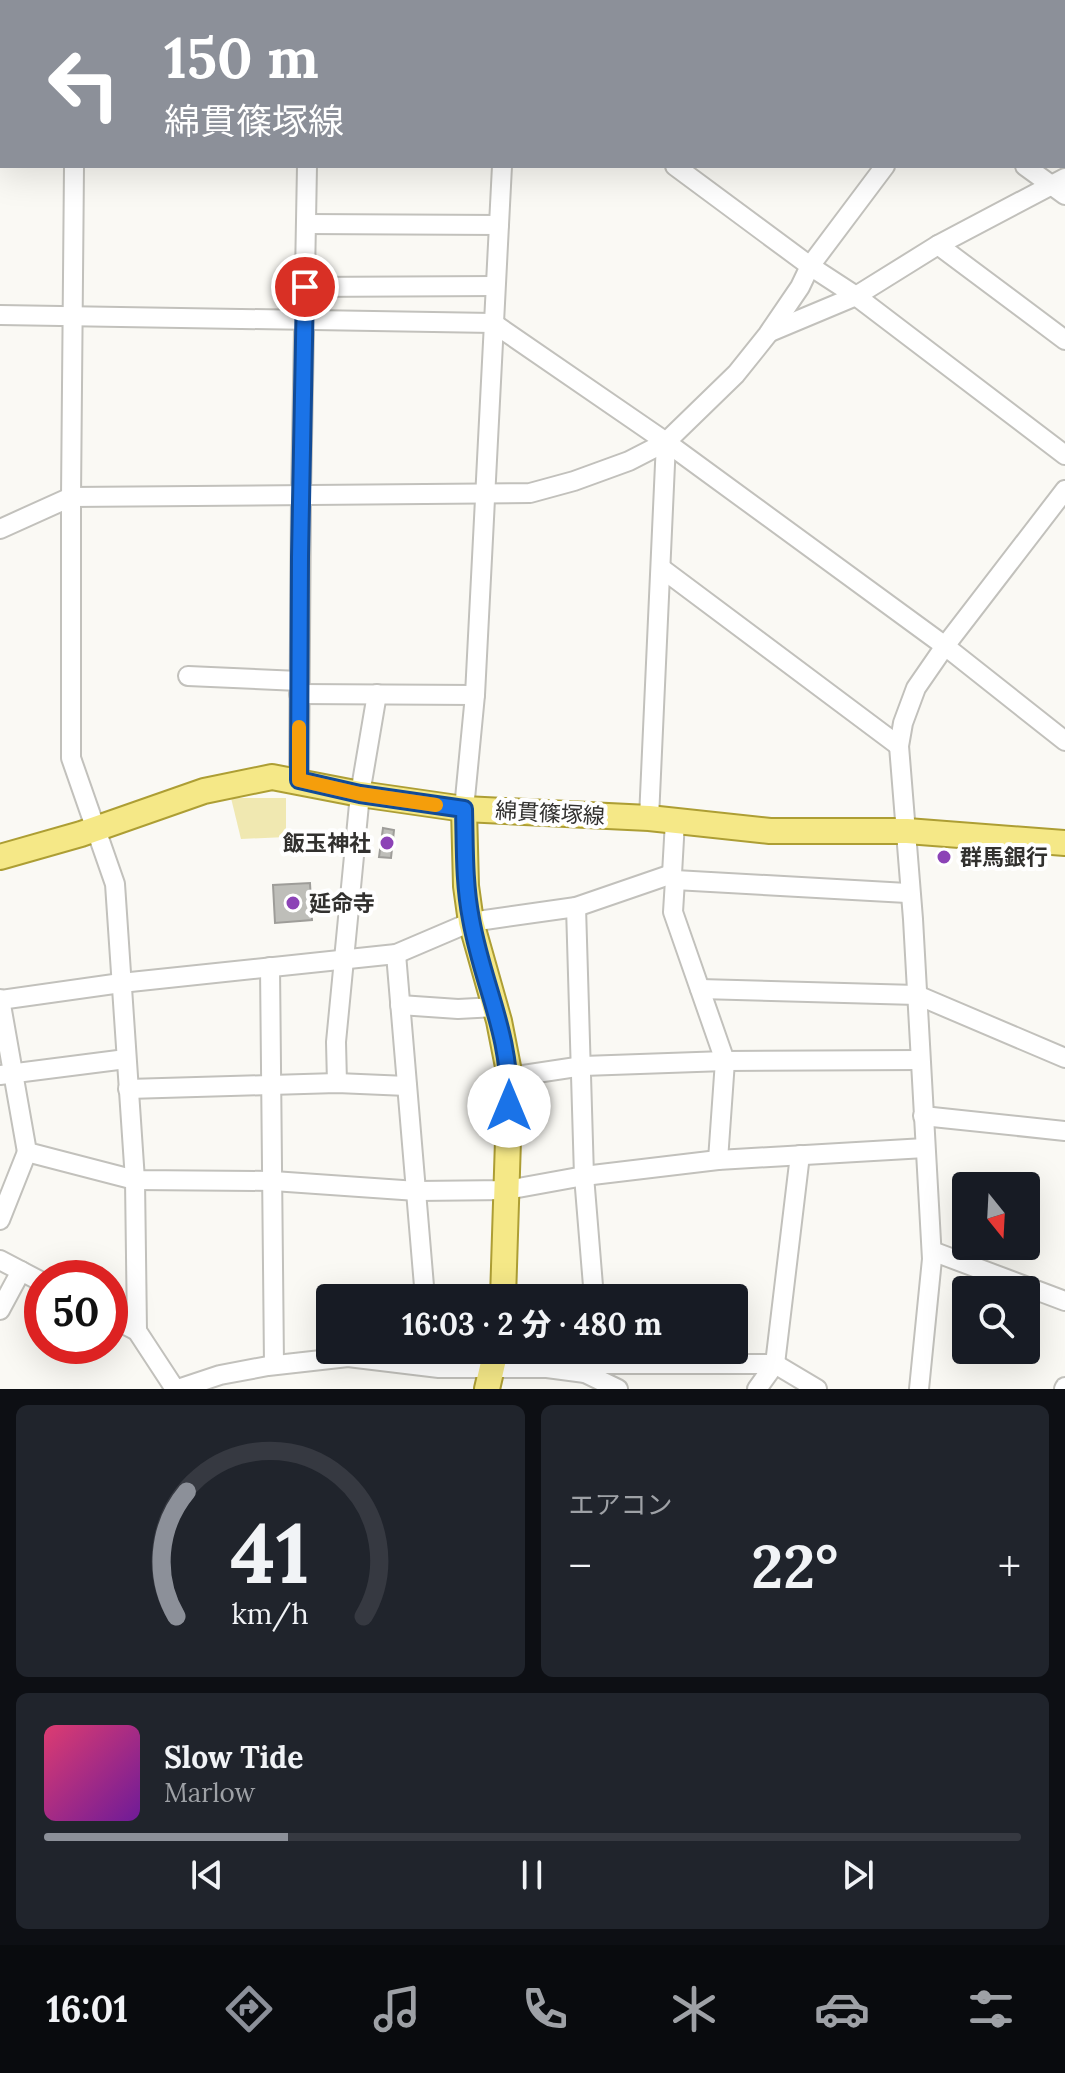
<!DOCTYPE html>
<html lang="ja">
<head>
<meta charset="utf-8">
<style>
  body { margin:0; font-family:Lora,"Noto Sans JP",serif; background:#20242c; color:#f1f3f6; height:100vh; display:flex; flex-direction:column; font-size:30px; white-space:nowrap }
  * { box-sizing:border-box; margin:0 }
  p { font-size:26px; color:#9ea1a6 }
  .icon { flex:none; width:44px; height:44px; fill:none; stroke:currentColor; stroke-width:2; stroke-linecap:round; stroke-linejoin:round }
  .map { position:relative; height:1389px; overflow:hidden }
  .panel { display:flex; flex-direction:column; gap:16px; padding:16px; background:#0d0f14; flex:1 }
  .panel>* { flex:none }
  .banner { position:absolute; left:0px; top:0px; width:1066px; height:168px; box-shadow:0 8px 32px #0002; background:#8c9099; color:#fff; overflow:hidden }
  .needle { width:52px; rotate:162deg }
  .tools { position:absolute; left:952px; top:1172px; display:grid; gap:16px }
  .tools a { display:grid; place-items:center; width:88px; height:88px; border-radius:8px; background:#171b24; box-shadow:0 8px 32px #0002; font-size:40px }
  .speed { position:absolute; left:24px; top:1260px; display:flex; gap:16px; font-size:40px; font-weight:700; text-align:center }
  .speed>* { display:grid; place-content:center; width:104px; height:104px; border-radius:50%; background:#171b24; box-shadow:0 8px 32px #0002; line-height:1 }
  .speed .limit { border:12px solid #d22; background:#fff; color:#111 }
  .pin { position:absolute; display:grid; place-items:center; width:68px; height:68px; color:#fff; margin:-34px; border:4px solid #fff; border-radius:50%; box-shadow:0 2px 8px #0007 }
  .me { position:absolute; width:88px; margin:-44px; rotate:0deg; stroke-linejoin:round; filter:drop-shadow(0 0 6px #0008) }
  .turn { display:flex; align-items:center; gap:28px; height:168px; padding:0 32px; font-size:36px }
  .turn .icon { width:104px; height:104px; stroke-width:2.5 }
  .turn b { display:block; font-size:56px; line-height:68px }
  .big { font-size:60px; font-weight:800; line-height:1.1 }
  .panel .card { flex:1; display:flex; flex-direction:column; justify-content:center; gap:12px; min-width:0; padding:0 28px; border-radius:12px; background:#20242c }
  .panel .dial { align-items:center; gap:0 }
  .dial svg { height:208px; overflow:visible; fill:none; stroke:#363941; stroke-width:7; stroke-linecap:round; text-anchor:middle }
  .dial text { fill:#f1f3f6; stroke:none }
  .song { display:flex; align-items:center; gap:24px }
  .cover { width:96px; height:96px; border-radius:12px; background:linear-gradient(135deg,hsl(340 70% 55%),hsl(280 70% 35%)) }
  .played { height:8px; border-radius:4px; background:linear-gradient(90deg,#8c9099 25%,#363941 25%) }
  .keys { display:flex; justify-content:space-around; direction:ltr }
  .heat { display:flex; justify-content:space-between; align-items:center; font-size:44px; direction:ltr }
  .panel .tiles { flex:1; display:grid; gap:16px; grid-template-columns:1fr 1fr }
  .card:last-child { grid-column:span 2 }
  .trip { position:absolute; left:316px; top:1284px; width:432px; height:80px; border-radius:8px; background:#171b24; box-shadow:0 8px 32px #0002; font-weight:800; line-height:80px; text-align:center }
  .dock { display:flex; height:128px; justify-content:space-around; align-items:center; background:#090b0e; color:#9ea1a6 }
  .dock .icon { width:56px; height:56px }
  .dock .current { color:#8c9099 }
  .dock b { font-size:36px; color:#f1f3f6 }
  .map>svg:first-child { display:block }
  .green { fill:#f0e8b1 }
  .building { fill:#bebeb9; stroke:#9e9d99; stroke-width:2 }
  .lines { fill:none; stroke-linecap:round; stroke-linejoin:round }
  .minor-casing { stroke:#c2c1bc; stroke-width:22 }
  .major-casing { stroke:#ad9e34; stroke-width:28 }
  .minor { stroke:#fff; stroke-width:18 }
  .major { stroke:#f5e887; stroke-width:24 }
  .route-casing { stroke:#114b97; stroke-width:20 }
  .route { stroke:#1a73e8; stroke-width:14 }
  .slow { stroke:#f59e0b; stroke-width:14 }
  .poi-dot { fill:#8c43b6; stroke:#fff; stroke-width:3 }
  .labels { text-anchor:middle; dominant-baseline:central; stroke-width:8; stroke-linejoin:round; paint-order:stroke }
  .street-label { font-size:22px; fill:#32312f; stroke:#fff }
  .poi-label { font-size:22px; font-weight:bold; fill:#32312f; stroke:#fff; text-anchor:start }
</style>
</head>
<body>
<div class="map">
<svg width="1065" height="1389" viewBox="0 0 1065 1389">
  <rect width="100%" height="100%" fill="#faf9f4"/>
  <path class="green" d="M231 798H286V837L241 839Z"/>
  <g class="building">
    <path d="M383 828 394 830 391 858 379 857Z"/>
    <path d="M310 883 312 920 275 923 273 885Z"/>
  </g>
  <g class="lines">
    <defs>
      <g id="minor">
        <path d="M800 0 803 2"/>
        <path d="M75 2V0"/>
        <path d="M512 2V0"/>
        <path d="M1008 2 1009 0"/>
        <path d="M74 166 71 497V758L115 884 135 1180 137 1331"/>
        <path d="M675 166 810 266 856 296 1065 455"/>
        <path d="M1025 166 1065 195"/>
        <path d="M306 224 499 225"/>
        <path d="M938 245 1065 340"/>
        <path d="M305 287 495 286"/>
        <path d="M0 315 493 323 666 442 945 646 1065 741"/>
        <path d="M770 332 856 296 938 245 1065 178"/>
        <path d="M0 529 71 497 530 493 574 481 629 461 666 442 736 374 768 334 800 287 810 266 885 166"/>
        <path d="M661 568 899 746"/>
        <path d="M188 676 299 681"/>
        <path d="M299 694 475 695"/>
        <path d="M299 780 301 495 307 166"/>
        <path d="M464 809 475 695 502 166"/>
        <path d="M649 818 666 442"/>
        <path d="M675 821 672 874 675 880 673 912 725 1061 718 1160"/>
        <path d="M675 880 907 893"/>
        <path d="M576 907 584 1176 594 1298"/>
        <path d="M396 954 425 1298"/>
        <path d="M270 967 274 1365"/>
        <path d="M700 989 917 995 1065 1058"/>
        <path d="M0 999 27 1152 135 1180 273 1181 417 1191 507 1190 584 1176 718 1160 925 1148"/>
        <path d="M0 1000 121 983 396 954 471 922 576 907 672 874"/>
        <path d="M400 1005 458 1009 496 1007"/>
        <path d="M0 1075 126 1059"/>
        <path d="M510 1077 583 1066 725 1061 920 1060"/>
        <path d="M337 1083 336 1042 360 794 377 694"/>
        <path d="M128 1089 337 1083 407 1086"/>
        <path d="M923 1116 1065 1131"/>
        <path d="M0 1220 27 1152"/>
        <path d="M932 1251 1065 1301"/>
        <path d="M0 1260 42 1282"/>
        <path d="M0 1310 21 1271"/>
        <path d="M110 1317 137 1331 175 1389"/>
        <path d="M585 1373 600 1364H775L817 1389"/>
        <path d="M178 1389 220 1375 268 1366 348 1357 439 1368H547L585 1373 618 1389"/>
        <path d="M757 1389 775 1364 800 1155"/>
        <path d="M919 1389 932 1259 913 919 899 746 903 723 916 688 945 646 1065 490"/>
        <path d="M1064 1389 1065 1387"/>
      </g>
      <g id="major">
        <path d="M464 809 466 886 471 922 499 1021 510 1077 503 1298"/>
        <path d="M0 857 81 834 204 791 272 777 360 794 464 809 649 818 770 831H907L1065 843"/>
        <path d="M487 1389 496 1350"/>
      </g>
    </defs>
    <use href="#minor" class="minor-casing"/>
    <use href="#major" class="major-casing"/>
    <use href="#minor" class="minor"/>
    <use href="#major" class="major"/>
  </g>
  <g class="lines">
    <defs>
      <path id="route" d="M305 287 300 557 299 780 360 794 464 809C465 846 464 883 471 919 483 987 511 1033 509 1106"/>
    </defs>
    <use href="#route" class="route-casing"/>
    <use href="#route" class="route"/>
    <path class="slow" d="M299 727V780L360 794 436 805"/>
  </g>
  <g class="poi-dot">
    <circle cx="387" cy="843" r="8"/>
    <circle cx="944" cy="857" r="8"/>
    <circle cx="293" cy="903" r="8"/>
  </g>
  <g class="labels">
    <g class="street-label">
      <text transform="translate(550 813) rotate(3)">綿貫篠塚線</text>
    </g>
    <g class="poi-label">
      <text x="371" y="843" text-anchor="end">飯玉神社</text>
      <text x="960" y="857">群馬銀行</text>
      <text x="309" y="903">延命寺</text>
    </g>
  </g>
</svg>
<div class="tools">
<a><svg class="needle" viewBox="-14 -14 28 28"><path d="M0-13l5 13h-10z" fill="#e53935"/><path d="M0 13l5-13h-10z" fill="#9ea1a6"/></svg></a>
<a><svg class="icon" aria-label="search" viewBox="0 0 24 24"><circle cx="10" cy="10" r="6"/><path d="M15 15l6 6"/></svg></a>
</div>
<div class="speed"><div class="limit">50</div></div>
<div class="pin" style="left:305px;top:287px;background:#d93025"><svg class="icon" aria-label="arrive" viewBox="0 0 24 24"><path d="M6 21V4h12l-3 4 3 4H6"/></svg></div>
<svg class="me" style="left:509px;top:1106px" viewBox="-20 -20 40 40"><circle r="19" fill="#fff"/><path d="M0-13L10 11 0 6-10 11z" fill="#1a73e8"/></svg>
<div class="trip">16:03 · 2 分 · 480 m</div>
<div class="banner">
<div class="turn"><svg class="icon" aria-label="left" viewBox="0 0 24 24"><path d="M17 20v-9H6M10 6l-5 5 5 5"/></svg><div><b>150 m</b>綿貫篠塚線</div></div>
</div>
</div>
<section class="panel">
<div class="tiles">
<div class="card dial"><svg viewBox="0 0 100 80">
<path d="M14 69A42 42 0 1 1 86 69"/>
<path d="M14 69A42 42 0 0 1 18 21" stroke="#8c9099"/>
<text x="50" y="56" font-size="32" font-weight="700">41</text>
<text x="50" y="72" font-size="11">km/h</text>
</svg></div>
<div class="card"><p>エアコン</p>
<div class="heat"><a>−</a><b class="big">22°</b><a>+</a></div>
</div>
<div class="card">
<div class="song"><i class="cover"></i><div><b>Slow Tide</b><p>Marlow</p></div></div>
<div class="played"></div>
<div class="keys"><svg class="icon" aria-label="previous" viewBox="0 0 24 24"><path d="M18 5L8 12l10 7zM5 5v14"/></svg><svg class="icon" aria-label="pause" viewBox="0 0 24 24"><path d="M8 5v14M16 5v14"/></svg><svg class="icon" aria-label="next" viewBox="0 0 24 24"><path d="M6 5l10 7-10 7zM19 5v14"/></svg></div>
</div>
</div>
</section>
<nav class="dock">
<b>16:01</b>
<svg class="icon current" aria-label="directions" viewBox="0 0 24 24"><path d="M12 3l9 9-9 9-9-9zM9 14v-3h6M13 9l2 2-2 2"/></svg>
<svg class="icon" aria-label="music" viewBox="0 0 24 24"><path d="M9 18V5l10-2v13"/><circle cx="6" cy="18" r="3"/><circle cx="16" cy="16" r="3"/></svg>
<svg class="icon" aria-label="phone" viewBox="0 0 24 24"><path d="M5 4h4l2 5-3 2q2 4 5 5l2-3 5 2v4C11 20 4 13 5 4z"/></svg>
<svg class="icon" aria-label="climate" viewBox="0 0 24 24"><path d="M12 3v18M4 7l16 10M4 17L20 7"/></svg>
<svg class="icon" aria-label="car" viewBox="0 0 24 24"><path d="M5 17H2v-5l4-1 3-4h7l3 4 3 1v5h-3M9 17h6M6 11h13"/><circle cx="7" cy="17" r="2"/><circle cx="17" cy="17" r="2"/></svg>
<svg class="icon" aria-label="filters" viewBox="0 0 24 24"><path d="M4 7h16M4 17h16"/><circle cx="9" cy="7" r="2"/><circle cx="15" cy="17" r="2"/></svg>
</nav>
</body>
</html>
